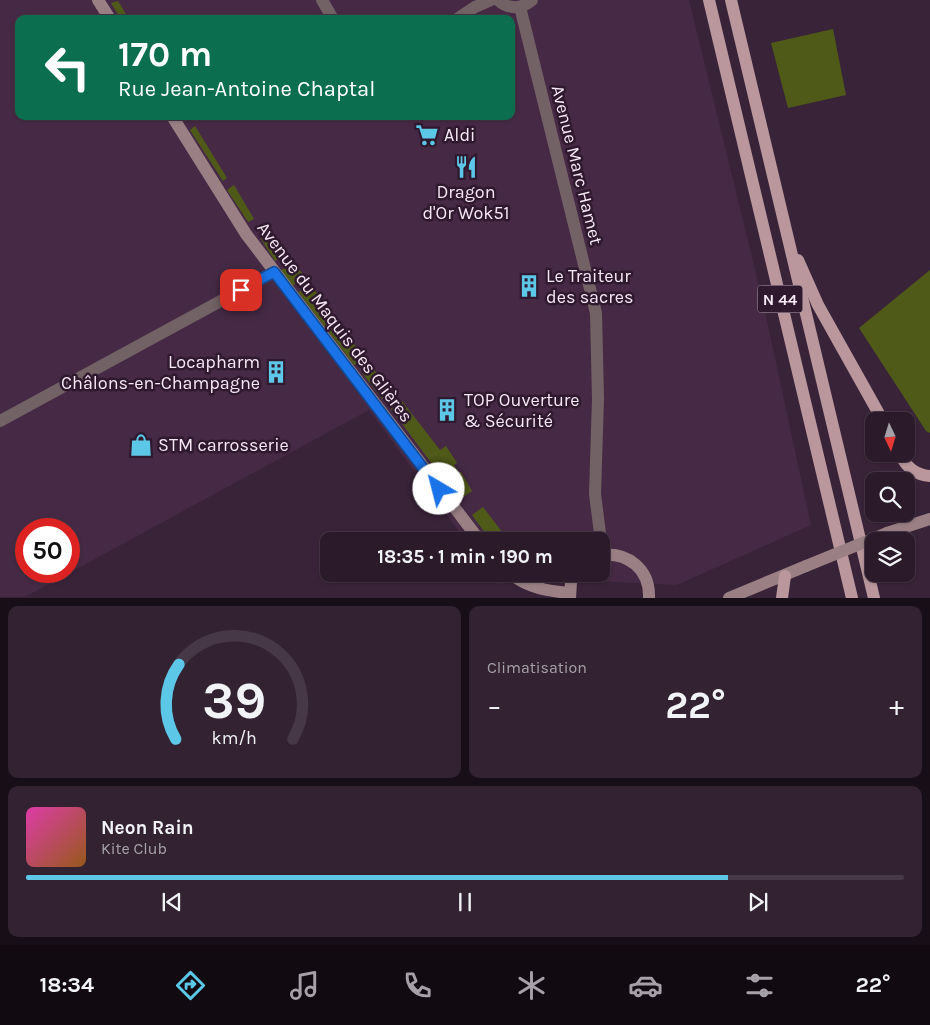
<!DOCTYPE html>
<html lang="fr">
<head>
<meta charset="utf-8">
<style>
  body { margin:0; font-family:Karla,sans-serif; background:#332332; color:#f1f3f6; height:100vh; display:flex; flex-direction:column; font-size:19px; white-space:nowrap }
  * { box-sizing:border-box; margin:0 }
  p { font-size:16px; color:#a6a1a8 }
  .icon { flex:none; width:28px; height:28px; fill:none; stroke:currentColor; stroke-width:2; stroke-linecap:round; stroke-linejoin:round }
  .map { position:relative; height:598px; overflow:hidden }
  .side { display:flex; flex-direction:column; gap:8px; padding:8px; background:#180e17; flex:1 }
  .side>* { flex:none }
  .top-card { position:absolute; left:15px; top:15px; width:500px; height:105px; border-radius:10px; box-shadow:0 1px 4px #0004,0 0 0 1px #473847; background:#0b6e4f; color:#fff; overflow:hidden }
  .needle { width:32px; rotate:176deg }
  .fabs { position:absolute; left:865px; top:412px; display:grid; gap:10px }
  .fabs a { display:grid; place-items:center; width:50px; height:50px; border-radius:10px; background:#2b1a2a; box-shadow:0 1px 4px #0004,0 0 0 1px #473847; font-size:25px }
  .speed { position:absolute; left:15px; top:518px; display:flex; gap:10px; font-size:25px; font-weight:700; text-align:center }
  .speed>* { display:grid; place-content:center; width:65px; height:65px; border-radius:50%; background:#2b1a2a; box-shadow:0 1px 4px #0004,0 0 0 1px #473847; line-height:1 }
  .speed .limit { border:8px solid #d22; background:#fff; color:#111 }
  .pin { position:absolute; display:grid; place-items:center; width:42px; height:42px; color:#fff; margin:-21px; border-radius:10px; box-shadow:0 2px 8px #0006 }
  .me { position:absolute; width:55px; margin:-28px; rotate:323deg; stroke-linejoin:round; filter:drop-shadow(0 0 4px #0008) }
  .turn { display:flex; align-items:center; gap:18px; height:105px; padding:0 20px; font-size:22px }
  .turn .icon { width:65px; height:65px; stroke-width:2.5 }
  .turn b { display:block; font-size:35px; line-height:42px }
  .big { font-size:38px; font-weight:700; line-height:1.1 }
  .side .tile { flex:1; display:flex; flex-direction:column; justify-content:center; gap:8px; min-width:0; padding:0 18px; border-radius:10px; background:#332332 }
  .side .dial { align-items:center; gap:0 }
  .dial svg { height:130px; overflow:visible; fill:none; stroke:#473847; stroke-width:7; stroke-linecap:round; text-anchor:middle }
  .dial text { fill:#f1f3f6; stroke:none }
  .song { display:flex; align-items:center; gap:15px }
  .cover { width:60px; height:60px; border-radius:8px; background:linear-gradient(135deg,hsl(320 70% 55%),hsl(30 70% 35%)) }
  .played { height:5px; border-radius:2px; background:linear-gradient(90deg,#5cc7e7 80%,#473847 80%) }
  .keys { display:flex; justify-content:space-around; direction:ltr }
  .heat { display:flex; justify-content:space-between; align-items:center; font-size:28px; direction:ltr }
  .side .tiles { flex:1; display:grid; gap:8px; grid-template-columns:1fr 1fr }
  .tile:last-child { grid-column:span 2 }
  .trip { position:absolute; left:320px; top:532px; width:290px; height:50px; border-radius:10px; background:#2b1a2a; box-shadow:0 1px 4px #0004,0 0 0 1px #473847; font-weight:700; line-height:50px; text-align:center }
  .menu { display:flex; height:80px; justify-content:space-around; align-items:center; background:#110a11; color:#a6a1a8 }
  .menu .icon { width:35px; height:35px }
  .menu .current { color:#5cc7e7 }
  .menu b { font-size:22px; color:#f1f3f6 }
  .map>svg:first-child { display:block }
  .built { fill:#462a45; fill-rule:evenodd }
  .green { fill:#505a18 }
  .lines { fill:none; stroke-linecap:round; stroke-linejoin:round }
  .street { stroke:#736265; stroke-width:12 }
  .secondary { stroke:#9a8085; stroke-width:12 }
  .primary { stroke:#b9979d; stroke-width:12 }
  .secondary-bridge { stroke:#9a8085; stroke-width:12 }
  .route-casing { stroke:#114b97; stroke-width:12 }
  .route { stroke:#1a73e8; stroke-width:9 }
  .labels { text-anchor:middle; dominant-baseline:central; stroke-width:5; stroke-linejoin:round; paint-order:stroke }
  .shield { fill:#2f192e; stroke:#baa9b9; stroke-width:1 }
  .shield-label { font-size:16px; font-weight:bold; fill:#f6e7f5 }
  .poi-label { font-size:18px; fill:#f6e7f5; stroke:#2f192e; text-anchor:start }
  .street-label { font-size:18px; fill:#f6e7f5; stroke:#2f192e }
</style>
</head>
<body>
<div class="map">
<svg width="930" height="598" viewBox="0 0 930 598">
  <rect width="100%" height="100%" fill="#392338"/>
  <path class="built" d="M0 0H689L762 298 811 525 677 585 554 579 497 584 490 574H601V541H466L369 410 25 597H0ZM19 19H511V116H19ZM26 529H69V571H26Z"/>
  <g class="green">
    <path d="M118 1 129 19H121L111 3Z"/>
    <path d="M833 29 846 95 788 108 771 43Z"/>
    <path d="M195 126 227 178 223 181 190 130Z"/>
    <path d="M234 185 254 219 248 222 227 190Z"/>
    <path d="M268 235 281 258 275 261 261 239Z"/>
    <path d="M295 263 305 278 292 286 281 270Z"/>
    <path d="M930 270V433L926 431 859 328Z"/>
    <path d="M311 285 365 359 354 365 298 292Z"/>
    <path d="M370 365 396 397 384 401 362 373Z"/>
    <path d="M402 401 440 450 446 446 457 463 454 465 459 473 461 472 472 491 459 500 391 409 392 407Z"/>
    <path d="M483 507 509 541H491L472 515Z"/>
  </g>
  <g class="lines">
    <g class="street">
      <path d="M322 0 333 19"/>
      <path d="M498 0C509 10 522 9 532 0"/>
      <path d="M520 7 596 313 598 399 595 494 601 541"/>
      <path d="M457 19 475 7 491 0"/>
      <path d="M0 421 274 272"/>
    </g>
    <g class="secondary">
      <path d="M98 0 110 19"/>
      <path d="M172 116 246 234 480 541"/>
      <path d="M887 533 930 519"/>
      <path d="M601 555C628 552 650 569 649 598"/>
      <path d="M511 574C528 588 548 591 569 593"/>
      <path d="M570 598 571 582 575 574"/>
      <path d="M729 598 806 566"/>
    </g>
    <g class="primary">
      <path d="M709 0 852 598"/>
      <path d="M731 0 874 598"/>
      <path d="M798 260 818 305 883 421"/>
      <path d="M900 454C906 467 915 475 930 476"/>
      <path d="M782 598 785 576"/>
    </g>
    <path class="secondary-bridge" d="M806 566 887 533"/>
  </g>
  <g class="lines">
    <defs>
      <path id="route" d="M241 290 274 272 439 489"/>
    </defs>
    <use href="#route" class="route-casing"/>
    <use href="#route" class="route"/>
  </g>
  <defs>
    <symbol id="supermarket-bare" viewBox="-9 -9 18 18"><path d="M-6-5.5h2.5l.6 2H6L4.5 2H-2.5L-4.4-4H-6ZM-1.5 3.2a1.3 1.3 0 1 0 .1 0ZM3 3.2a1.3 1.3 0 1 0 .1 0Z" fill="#5cc7e7" stroke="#2f192e" stroke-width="2.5" paint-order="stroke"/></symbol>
    <symbol id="restaurant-bare" viewBox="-9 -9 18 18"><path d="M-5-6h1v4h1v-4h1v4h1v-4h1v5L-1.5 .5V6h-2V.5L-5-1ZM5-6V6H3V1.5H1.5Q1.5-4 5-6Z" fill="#5cc7e7" stroke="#2f192e" stroke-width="2.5" paint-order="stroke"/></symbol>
    <symbol id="building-bare" viewBox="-9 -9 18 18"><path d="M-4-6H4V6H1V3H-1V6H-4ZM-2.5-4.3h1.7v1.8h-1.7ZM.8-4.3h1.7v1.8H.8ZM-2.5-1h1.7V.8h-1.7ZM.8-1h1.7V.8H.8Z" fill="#5cc7e7" stroke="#2f192e" stroke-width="2.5" paint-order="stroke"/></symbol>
    <symbol id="shop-bare" viewBox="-9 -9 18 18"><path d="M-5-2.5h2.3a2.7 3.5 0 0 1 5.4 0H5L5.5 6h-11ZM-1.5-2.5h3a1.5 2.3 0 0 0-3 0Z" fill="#5cc7e7" stroke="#2f192e" stroke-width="2.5" paint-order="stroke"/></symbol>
  </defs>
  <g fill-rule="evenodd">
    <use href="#supermarket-bare" x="411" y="119" width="32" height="32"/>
    <use href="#restaurant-bare" x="450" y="151" width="32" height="32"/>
    <use href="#building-bare" x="513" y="270" width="32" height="32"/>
    <use href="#building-bare" x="260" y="356" width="32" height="32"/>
    <use href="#building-bare" x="431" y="394" width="32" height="32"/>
    <use href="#shop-bare" x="125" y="429" width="32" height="32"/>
  </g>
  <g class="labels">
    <rect class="shield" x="757.5" y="285.5" width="45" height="27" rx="4"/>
    <g class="shield-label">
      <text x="780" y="299">N 44</text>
    </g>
    <g class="poi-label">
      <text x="444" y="135">Aldi</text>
      <text x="466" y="192" text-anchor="middle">Dragon<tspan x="466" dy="21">d'Or Wok51</tspan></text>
      <text x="546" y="276">Le Traiteur<tspan x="546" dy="21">des sacres</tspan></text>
      <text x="260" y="362" text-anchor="end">Locapharm<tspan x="260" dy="21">Châlons-en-Champagne</tspan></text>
      <text x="464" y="400">TOP Ouverture<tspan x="464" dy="21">&amp; Sécurité</tspan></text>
      <text x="158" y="445">STM carrosserie</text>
    </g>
    <g class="street-label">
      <text transform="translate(577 165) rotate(76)">Avenue Marc Hamet</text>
      <text transform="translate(335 322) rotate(53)">Avenue du Maquis des Glières</text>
    </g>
  </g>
</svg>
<div class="fabs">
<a><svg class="needle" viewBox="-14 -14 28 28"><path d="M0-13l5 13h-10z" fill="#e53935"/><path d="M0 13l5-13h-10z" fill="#a6a1a8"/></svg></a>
<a><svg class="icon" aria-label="search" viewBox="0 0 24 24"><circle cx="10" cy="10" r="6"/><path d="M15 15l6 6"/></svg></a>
<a><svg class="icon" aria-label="layers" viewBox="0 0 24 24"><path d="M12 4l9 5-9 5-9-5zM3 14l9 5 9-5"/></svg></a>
</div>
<div class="speed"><div class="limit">50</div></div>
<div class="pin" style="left:241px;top:290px;background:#d93025"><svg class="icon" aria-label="arrive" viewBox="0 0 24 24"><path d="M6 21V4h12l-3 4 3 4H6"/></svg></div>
<svg class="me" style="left:439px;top:489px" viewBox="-20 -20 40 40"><circle r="19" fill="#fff"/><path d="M0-13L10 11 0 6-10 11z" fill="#1a73e8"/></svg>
<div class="trip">18:35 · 1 min · 190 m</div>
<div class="top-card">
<div class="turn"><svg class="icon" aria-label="left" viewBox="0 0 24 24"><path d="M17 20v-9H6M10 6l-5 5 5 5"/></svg><div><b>170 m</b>Rue Jean-Antoine Chaptal</div></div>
</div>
</div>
<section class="side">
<div class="tiles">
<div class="tile dial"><svg viewBox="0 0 100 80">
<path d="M14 69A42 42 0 1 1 86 69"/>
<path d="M14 69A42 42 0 0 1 16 23" stroke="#5cc7e7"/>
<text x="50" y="56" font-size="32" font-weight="700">39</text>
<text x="50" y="72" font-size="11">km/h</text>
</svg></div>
<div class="tile"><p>Climatisation</p>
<div class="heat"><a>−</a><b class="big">22°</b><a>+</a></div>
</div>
<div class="tile">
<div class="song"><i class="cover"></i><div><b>Neon Rain</b><p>Kite Club</p></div></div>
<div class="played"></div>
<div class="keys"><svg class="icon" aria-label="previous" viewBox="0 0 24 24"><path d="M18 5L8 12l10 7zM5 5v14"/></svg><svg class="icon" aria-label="pause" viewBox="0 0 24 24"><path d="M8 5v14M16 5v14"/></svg><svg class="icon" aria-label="next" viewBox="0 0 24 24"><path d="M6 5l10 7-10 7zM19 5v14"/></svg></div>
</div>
</div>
</section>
<nav class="menu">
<b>18:34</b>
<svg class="icon current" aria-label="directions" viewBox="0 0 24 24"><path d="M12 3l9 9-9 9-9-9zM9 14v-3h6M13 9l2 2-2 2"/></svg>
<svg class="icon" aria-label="music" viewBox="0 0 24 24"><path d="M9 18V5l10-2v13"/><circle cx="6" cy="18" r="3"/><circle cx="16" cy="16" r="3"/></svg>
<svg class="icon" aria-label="phone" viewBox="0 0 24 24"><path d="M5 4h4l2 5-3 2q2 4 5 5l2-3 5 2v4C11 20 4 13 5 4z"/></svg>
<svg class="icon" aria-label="climate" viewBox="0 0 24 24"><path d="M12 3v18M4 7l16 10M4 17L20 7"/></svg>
<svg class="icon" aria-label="car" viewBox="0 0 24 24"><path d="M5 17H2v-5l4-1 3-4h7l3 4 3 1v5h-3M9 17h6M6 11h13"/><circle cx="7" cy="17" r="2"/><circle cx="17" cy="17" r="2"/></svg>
<svg class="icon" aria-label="filters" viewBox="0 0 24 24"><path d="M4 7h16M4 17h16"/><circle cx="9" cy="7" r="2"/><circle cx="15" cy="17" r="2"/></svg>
<b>22°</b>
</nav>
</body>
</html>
